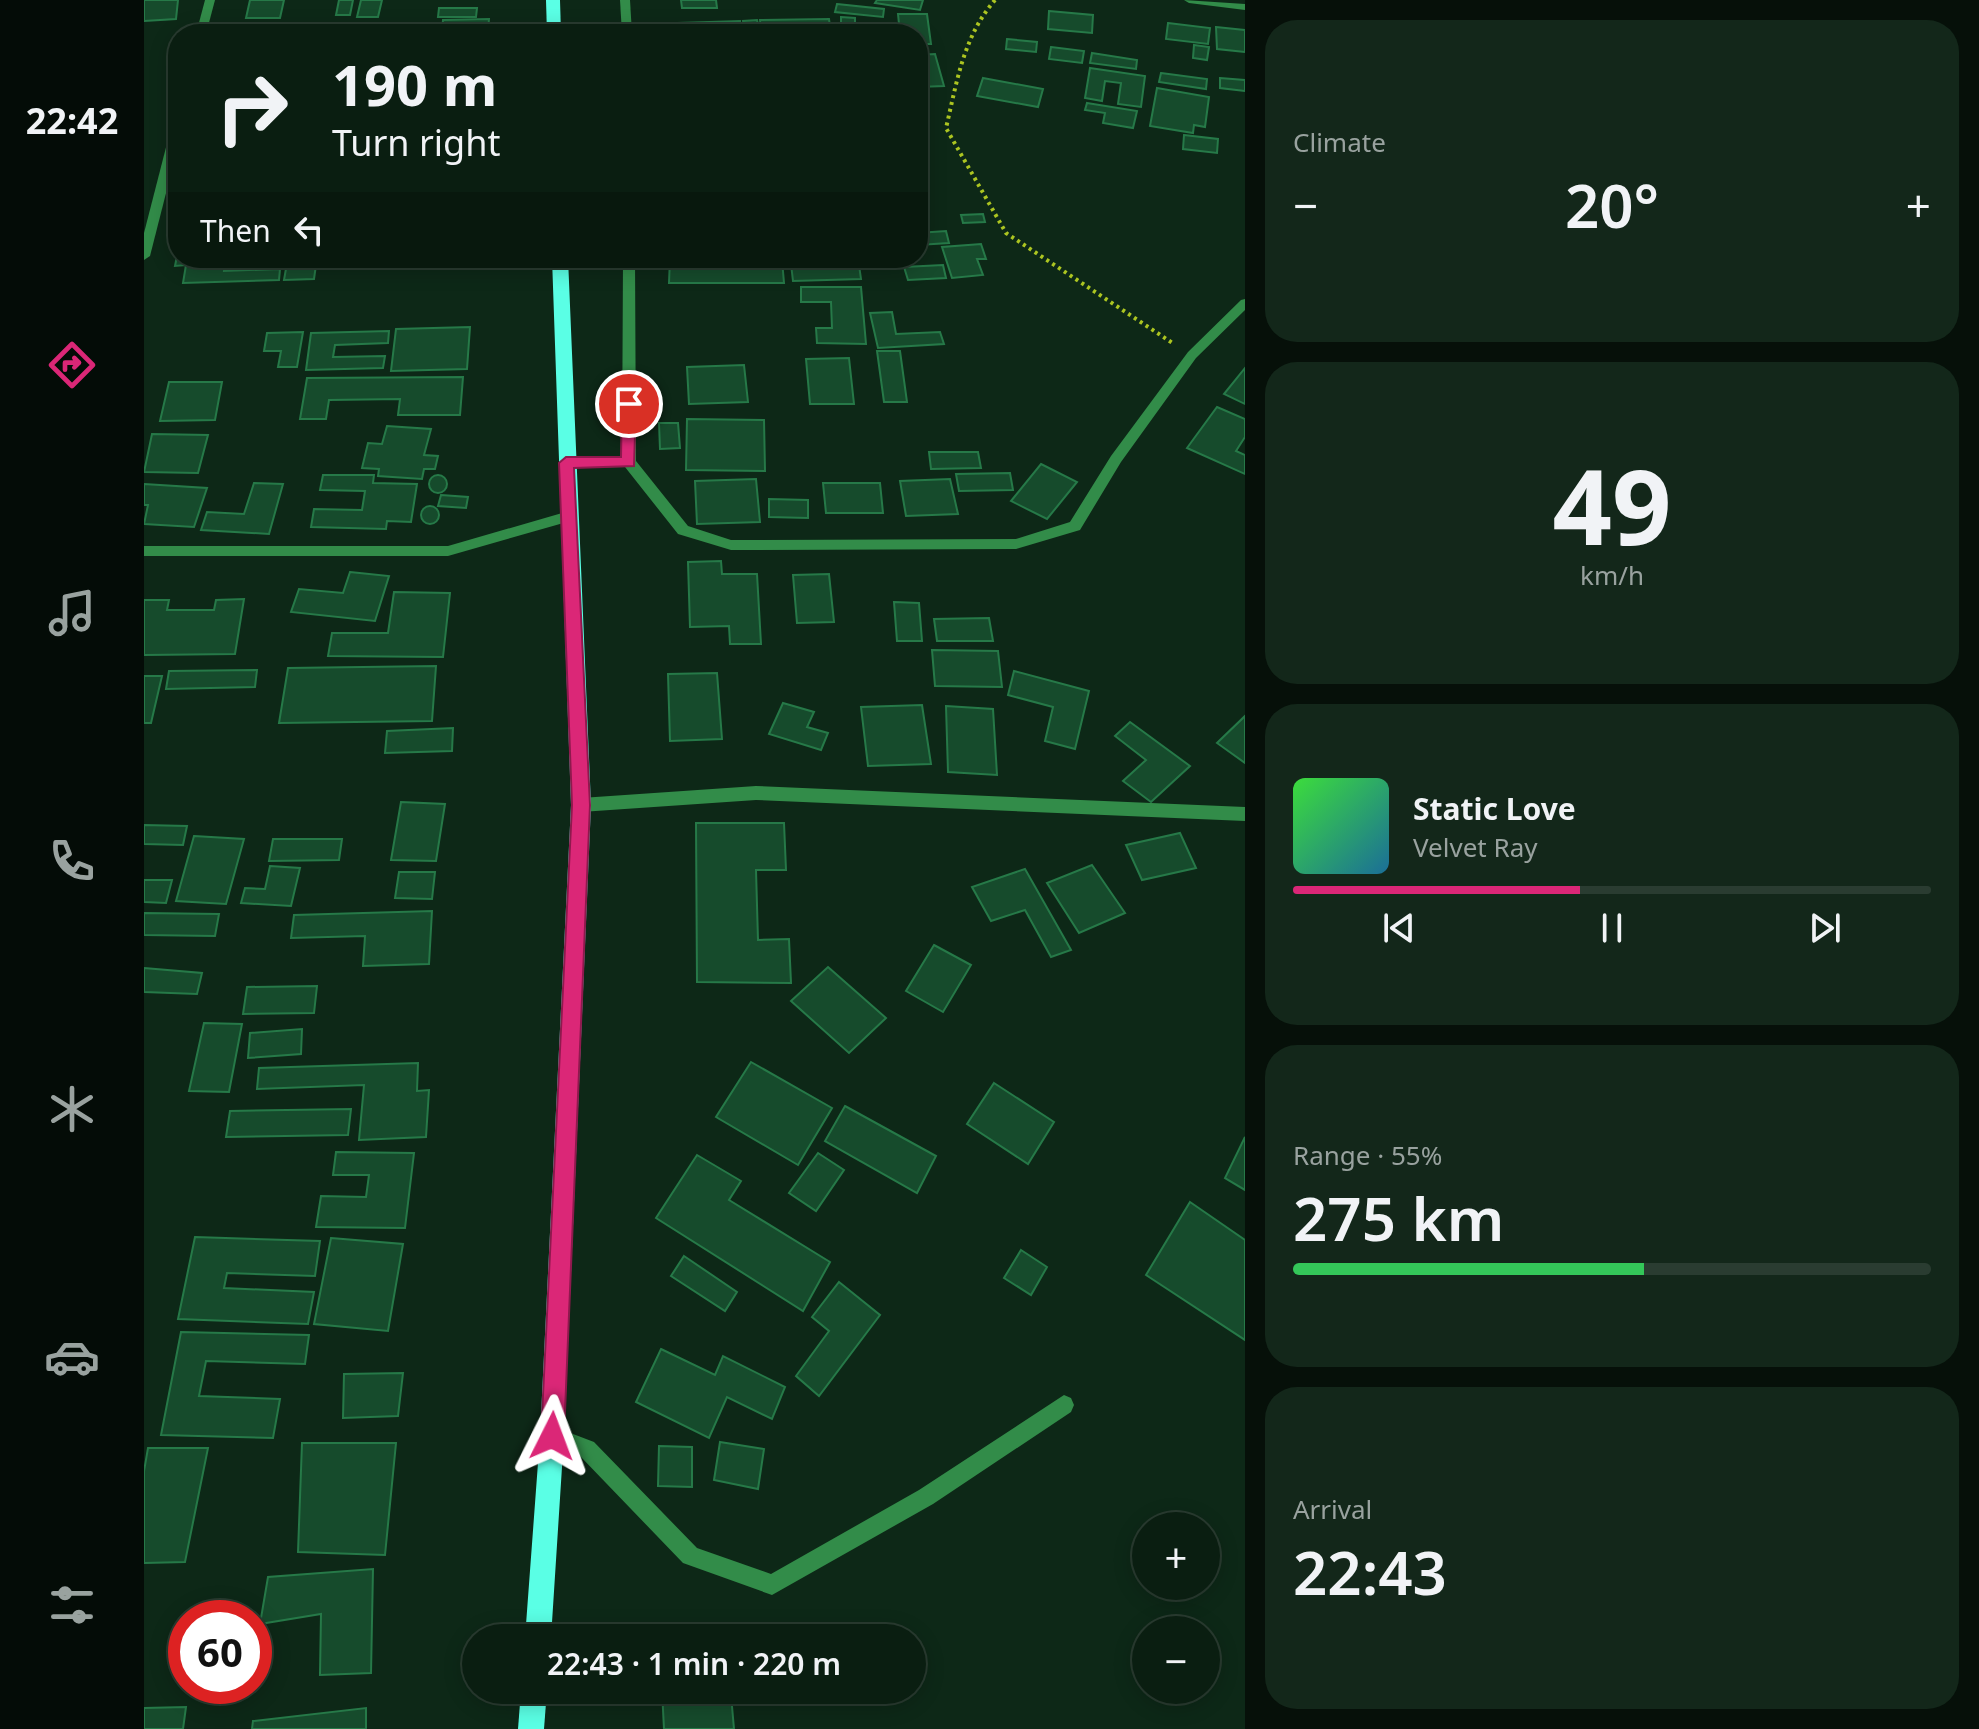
<!DOCTYPE html>
<html lang="en">
<head>
<meta charset="utf-8">
<style>
  body { margin:0; font-family:"Noto Sans",sans-serif; background:#13271a; color:#f1f3f6; height:100vh; display:flex; flex-direction:column; font-size:30px; white-space:nowrap }
  * { box-sizing:border-box; margin:0 }
  p { font-size:26px; color:#99a29f }
  .icon { flex:none; width:44px; height:44px; fill:none; stroke:currentColor; stroke-width:2; stroke-linecap:round; stroke-linejoin:round }
  .map { position:relative; flex:1; overflow:hidden }
  .side { display:flex; flex-direction:column; gap:20px; padding:20px; background:#061009; width:734px }
  .side>* { flex:none }
  .guide { position:absolute; left:24px; top:24px; width:760px; height:244px; border-radius:32px; box-shadow:0 4px 20px #0003,0 0 0 2px #2a3c31; background:#0a1e11; color:#f1f3f6; overflow:hidden }
  .controls { position:absolute; left:988px; top:1512px; display:grid; gap:16px }
  .controls a { display:grid; place-items:center; width:88px; height:88px; border-radius:50%; background:#0a1e11; box-shadow:0 4px 20px #0003,0 0 0 2px #2a3c31; font-size:40px }
  .speed { position:absolute; left:24px; top:1600px; display:flex; gap:16px; font-size:40px; font-weight:700; text-align:center }
  .speed>* { display:grid; place-content:center; width:104px; height:104px; border-radius:50%; background:#0a1e11; box-shadow:0 4px 20px #0003,0 0 0 2px #2a3c31; line-height:1 }
  .speed .limit { border:12px solid #d22; background:#fff; color:#111 }
  .pin { position:absolute; display:grid; place-items:center; width:68px; height:68px; color:#fff; margin:-34px; border:4px solid #fff; border-radius:50%; box-shadow:0 2px 8px #0007 }
  .me { position:absolute; width:88px; margin:-44px; rotate:3deg; stroke-linejoin:round; filter:drop-shadow(0 0 6px #0008) }
  .turn { display:flex; align-items:center; gap:28px; height:168px; padding:0 32px; font-size:36px }
  .turn .icon { width:104px; height:104px; stroke-width:2.5 }
  .turn b { display:block; font-size:56px; line-height:68px }
  .then { display:flex; align-items:center; height:76px; padding:0 32px; background:#0003; gap:16px; font-size:30px }
  .big { font-size:60px; font-weight:600; line-height:1.1 }
  .side .card { flex:1; display:flex; flex-direction:column; justify-content:center; gap:12px; min-width:0; padding:0 28px; border-radius:32px; background:#13271a }
  .side .dial { align-items:center; gap:0 }
  .dial b { font-size:104px; line-height:1 }
  .song { display:flex; align-items:center; gap:24px }
  .cover { width:96px; height:96px; border-radius:12px; background:linear-gradient(135deg,hsl(120 70% 55%),hsl(200 70% 35%)) }
  .played { height:8px; border-radius:4px; background:linear-gradient(90deg,#db2777 45%,#2a3c31 45%) }
  .keys { display:flex; justify-content:space-around; direction:ltr }
  .heat { display:flex; justify-content:space-between; align-items:center; font-size:44px; direction:ltr }
  .charge { height:12px; border-radius:6px; background:linear-gradient(90deg,#34c759 55%,#2a3c31 0) }
  .trip { position:absolute; left:318px; top:1624px; width:464px; height:80px; border-radius:40px; background:#0a1e11; box-shadow:0 4px 20px #0003,0 0 0 2px #2a3c31; font-weight:600; line-height:80px; text-align:center }
  main { display:flex; flex:1; min-height:0 }
  .tab-bar { display:flex; flex-direction:column; width:144px; justify-content:space-around; align-items:center; background:#040c07; color:#99a29f }
  .tab-bar .icon { width:56px; height:56px }
  .tab-bar .on { color:#db2777 }
  .tab-bar b { font-size:36px; color:#f1f3f6 }
  .map>svg:first-child { display:block }
  .building { fill:#164b2c; stroke:#267948; stroke-width:2 }
  .lines { fill:none; stroke-linecap:round; stroke-linejoin:round }
  .path { stroke:#acc521; stroke-width:4; stroke-dasharray:3 4; stroke-linecap:butt }
  .minor { fill:#328c49; fill-rule:evenodd }
  .primary { fill:#5affe5; fill-rule:evenodd }
  .route { fill:#db2777; stroke:#8e194d; stroke-width:2 }
</style>
</head>
<body>
<main>
<nav class="tab-bar">
<b>22:42</b>
<svg class="icon on" aria-label="directions" viewBox="0 0 24 24"><path d="M12 3l9 9-9 9-9-9zM9 14v-3h6M13 9l2 2-2 2"/></svg>
<svg class="icon" aria-label="music" viewBox="0 0 24 24"><path d="M9 18V5l10-2v13"/><circle cx="6" cy="18" r="3"/><circle cx="16" cy="16" r="3"/></svg>
<svg class="icon" aria-label="phone" viewBox="0 0 24 24"><path d="M5 4h4l2 5-3 2q2 4 5 5l2-3 5 2v4C11 20 4 13 5 4z"/></svg>
<svg class="icon" aria-label="climate" viewBox="0 0 24 24"><path d="M12 3v18M4 7l16 10M4 17L20 7"/></svg>
<svg class="icon" aria-label="car" viewBox="0 0 24 24"><path d="M5 17H2v-5l4-1 3-4h7l3 4 3 1v5h-3M9 17h6M6 11h13"/><circle cx="7" cy="17" r="2"/><circle cx="17" cy="17" r="2"/></svg>
<svg class="icon" aria-label="filters" viewBox="0 0 24 24"><path d="M4 7h16M4 17h16"/><circle cx="9" cy="7" r="2"/><circle cx="15" cy="17" r="2"/></svg>
</nav>
<div class="map">
<svg width="1101" height="1729" viewBox="0 0 1101 1729">
  <rect width="100%" height="100%" fill="#0d2817"/>
  <g class="building">
    <path d="M0 0H34L32 19 0 21Z"/>
    <path d="M106 0H140L136 18H102Z"/>
    <path d="M195 0H209L206 15H192Z"/>
    <path d="M217 0H238L234 17H213Z"/>
    <path d="M537 0H572L573 8H538Z"/>
    <path d="M733 0H779L776 10 731 3Z"/>
    <path d="M693 4 740 9 739 17 691 12Z"/>
    <path d="M295 8H333L332 17H294Z"/>
    <path d="M905 11 949 15 948 33 904 29Z"/>
    <path d="M754 14H783L787 44H774V34H756Z"/>
    <path d="M697 17 711 18V33H723V28H741V34H697Z"/>
    <path d="M345 19 344 31 298 32 299 20Z"/>
    <path d="M685 19 687 34H662V30H617L616 20Z"/>
    <path d="M613 20 616 34H601L599 21Z"/>
    <path d="M596 21 597 34H535L534 23Z"/>
    <path d="M1024 23 1066 28 1064 44 1022 39Z"/>
    <path d="M1072 27 1101 30V52L1073 49Z"/>
    <path d="M863 39 893 42 892 52 862 49Z"/>
    <path d="M1050 45 1065 47 1063 60 1049 58Z"/>
    <path d="M907 47 940 51 938 63 905 59Z"/>
    <path d="M948 53 993 60 992 69 946 63Z"/>
    <path d="M791 54 800 86 774 87V55Z"/>
    <path d="M946 68 1001 76 997 107 974 104 977 83 961 81 958 101 941 98Z"/>
    <path d="M1017 73 1063 79 1062 89 1015 82Z"/>
    <path d="M839 78 899 89 894 107 833 96Z"/>
    <path d="M1076 78 1101 80V91L1076 88Z"/>
    <path d="M1013 88 1065 97 1061 127 1050 125 1049 133 1006 126Z"/>
    <path d="M943 103 993 111 989 128 959 123 961 113 941 110Z"/>
    <path d="M1040 135 1074 139 1073 153 1039 149Z"/>
    <path d="M839 214 841 222 819 223 817 215Z"/>
    <path d="M802 231 805 243 774 245V233Z"/>
    <path d="M837 244 842 259H833L839 275 808 278 798 247Z"/>
    <path d="M34 251V258H82L80 271 136 269 135 280 39 283 42 265 31 266Z"/>
    <path d="M128 258H173L170 279 140 280 143 263H127Z"/>
    <path d="M526 258 638 260 640 283H525Z"/>
    <path d="M693 258H714L717 279 649 281 647 264 694 263Z"/>
    <path d="M722 258H759L761 266 724 268Z"/>
    <path d="M799 265 802 278 764 280 760 267Z"/>
    <path d="M657 287H717L722 344 673 343 672 328H688L687 302H657Z"/>
    <path d="M748 312 752 334 796 332 800 344 734 348 726 313Z"/>
    <path d="M326 327 323 369 247 371 252 329Z"/>
    <path d="M245 331 244 343 191 345 189 357 241 356 239 368 162 370 167 333Z"/>
    <path d="M159 332 153 367H134L137 351H120L123 333Z"/>
    <path d="M733 351H756L763 402H740Z"/>
    <path d="M705 358 710 404H666L662 359Z"/>
    <path d="M600 365 604 402 545 404 543 367Z"/>
    <path d="M1101 368V404L1080 394Z"/>
    <path d="M319 377 316 415H254L256 399 185 400 182 419H156L163 378Z"/>
    <path d="M25 382H78L71 420 16 421Z"/>
    <path d="M1073 407 1101 419V437L1092 451 1101 455V474L1043 448Z"/>
    <path d="M543 419 620 420 621 471 542 470Z"/>
    <path d="M515 423H534L536 448 516 449Z"/>
    <path d="M243 426 287 429 280 455 294 456 291 469H280L278 479 234 476 235 469 218 468 224 443 238 444Z"/>
    <path d="M8 434 64 435 54 473 0 472Z"/>
    <path d="M785 452H834L837 468 787 469Z"/>
    <path d="M897 464 933 482 903 519 867 501Z"/>
    <path d="M866 473 869 490 815 491 812 474Z"/>
    <path d="M179 475H230L229 483 273 484 267 522 243 521 242 529 167 527 170 509 218 510 221 491 176 490Z"/>
    <circle cx="294" cy="484" r="9"/>
    <path d="M612 479 616 522 553 524 551 481Z"/>
    <path d="M806 479 814 514 762 516 756 481Z"/>
    <path d="M110 483 139 484 125 534 57 530 63 512 100 514Z"/>
    <path d="M679 483H736L739 513H682Z"/>
    <path d="M0 484 63 488 50 527 0 524 4 505H0Z"/>
    <path d="M297 495 324 497 322 508 294 506Z"/>
    <path d="M625 499 664 500V518L625 517Z"/>
    <circle cx="286" cy="515" r="9"/>
    <path d="M577 561 578 574H613L617 644H586L585 626 546 627 544 562Z"/>
    <path d="M206 572 245 576 231 621 147 612 155 589 199 593Z"/>
    <path d="M685 574 690 622 653 623 649 575Z"/>
    <path d="M250 592 306 593 299 657 184 656 188 633H244Z"/>
    <path d="M100 599 91 654 0 655V600H25L23 610H70L72 600Z"/>
    <path d="M750 602 775 603 778 641H753Z"/>
    <path d="M845 618 849 641H793L790 619Z"/>
    <path d="M788 650 854 651 858 687 791 686Z"/>
    <path d="M292 666 288 721 135 723 144 668Z"/>
    <path d="M113 670 111 687 22 689 25 671Z"/>
    <path d="M870 671 945 691 931 749 901 741 909 707 864 695Z"/>
    <path d="M573 673 578 739 526 741 524 674Z"/>
    <path d="M0 676H18L7 723H0Z"/>
    <path d="M639 703 670 712 663 727 684 733 677 750 625 734Z"/>
    <path d="M778 705 787 764 724 766 717 707Z"/>
    <path d="M802 706 849 709 853 775 804 772Z"/>
    <path d="M1101 716V763L1073 743Z"/>
    <path d="M986 722 1046 766 1007 802 979 781 1002 760 971 736Z"/>
    <path d="M309 728 308 751 241 753 243 731Z"/>
    <path d="M257 802 301 804 292 861 247 860Z"/>
    <path d="M552 823H640L642 870H612L614 940 645 939 647 983 553 982Z"/>
    <path d="M0 825 43 826 39 845 0 844Z"/>
    <path d="M1036 833 1052 868 998 880 982 845Z"/>
    <path d="M50 836 100 839 82 904 32 901Z"/>
    <path d="M129 839H198L195 860 125 861Z"/>
    <path d="M948 865 981 913 935 933 903 883Z"/>
    <path d="M126 866 156 868 147 906 97 903 101 888 121 889Z"/>
    <path d="M881 869 927 950 907 957 881 910 847 921 828 887Z"/>
    <path d="M255 872H291L288 899 251 898Z"/>
    <path d="M0 880H28L22 903 0 902Z"/>
    <path d="M288 911 285 964 219 966 221 936 147 938 150 915Z"/>
    <path d="M0 913 75 914 71 936 0 935Z"/>
    <path d="M790 945 827 965 799 1012 762 991Z"/>
    <path d="M684 967 742 1018 705 1053 647 1001Z"/>
    <path d="M0 968 58 973 53 994 0 992Z"/>
    <path d="M173 986 170 1013 99 1014 103 987Z"/>
    <path d="M60 1023 98 1024 85 1092 45 1091Z"/>
    <path d="M158 1029 157 1054 104 1058 106 1033Z"/>
    <path d="M607 1062 688 1108 654 1165 572 1117Z"/>
    <path d="M274 1063 273 1091 285 1090 282 1137 215 1140 220 1085 113 1089 115 1068Z"/>
    <path d="M850 1083 910 1122 884 1164 823 1124Z"/>
    <path d="M701 1106 792 1156 773 1193 681 1141Z"/>
    <path d="M207 1109 204 1135 82 1137 86 1111Z"/>
    <path d="M1101 1137V1190L1081 1178Z"/>
    <path d="M192 1152 270 1153 261 1228 172 1227 177 1196 222 1197 225 1175H189Z"/>
    <path d="M674 1153 700 1170 672 1211 645 1193Z"/>
    <path d="M553 1155 597 1181 585 1200 686 1262 659 1311 512 1218Z"/>
    <path d="M1046 1202 1101 1240V1340L1002 1275Z"/>
    <path d="M51 1237 176 1241 171 1276 83 1273 80 1288 170 1292 164 1324 34 1319Z"/>
    <path d="M187 1238 259 1244 244 1331 170 1324Z"/>
    <path d="M877 1250 903 1267 887 1295 860 1278Z"/>
    <path d="M540 1256 593 1292 581 1311 527 1276Z"/>
    <path d="M695 1282 736 1315 675 1396 652 1376 685 1331 668 1317Z"/>
    <path d="M37 1332 165 1335 161 1364 62 1361 55 1396 136 1399 129 1438 17 1435Z"/>
    <path d="M517 1349 571 1375 579 1356 641 1387 628 1419 583 1397 565 1438 492 1402Z"/>
    <path d="M259 1373 254 1416 199 1418 200 1374Z"/>
    <path d="M576 1442 620 1449 614 1489 570 1480Z"/>
    <path d="M158 1443H252L241 1555 154 1552Z"/>
    <path d="M515 1446 548 1447V1487L514 1486Z"/>
    <path d="M4 1448H64L41 1562 0 1563V1471Z"/>
    <path d="M229 1569 227 1673 176 1675 177 1614 116 1624 124 1577Z"/>
    <path d="M518 1690H618V1694L587 1695 590 1729H520Z"/>
    <path d="M42 1707 39 1729H0V1708Z"/>
    <path d="M222 1708V1729H108L109 1721Z"/>
  </g>
  <g class="lines">
    <path class="path" d="M851 0C819 37 813 82 802 128L862 233 1030 344"/>
    <g class="minor">
      <path d="M61 0H71L62 34H52Z"/>
      <path d="M476 0H486L488 34H478Z"/>
      <path d="M1040 0 1101 4V10L1045 3Z"/>
      <path d="M34 121V146L6 256 0 260V233L28 124Z"/>
      <path d="M479 258H491L492 461 544 526 587 540 872 539 926 522 967 456 1044 352 1097 300 1101 299V310L1052 358 977 462 936 530 872 549 587 550 534 534 481 467 422 468 415 463 422 458 478 457Z"/>
      <path d="M425 511 432 516 430 520 304 556H0V546H304Z"/>
      <path d="M612 786 1101 807V821L612 800 437 812 431 810 429 805 431 800 437 798Z"/>
      <path d="M920 1395 927 1398 930 1405 927 1412 789 1504 628 1595 539 1563 436 1456 401 1443 398 1436 401 1429 408 1426 450 1442 553 1548 627 1574 775 1490Z"/>
    </g>
    <g class="primary">
      <path d="M402 0H416L417 34H403Z"/>
      <path d="M408 258H424L447 805 420 1436 407 1638H381L396 1436 427 805Z"/>
      <path d="M377 1690H403L400 1729H374Z"/>
    </g>
  </g>
  <path class="route" d="M485 398 492 404 490 466 430 468 446 805 420 1436 416 1444 408 1447 400 1444 397 1436 428 805 415 463 422 457H477L478 404Z"/>
</svg>
<div class="controls">
<a>+</a>
<a>−</a>
</div>
<div class="speed"><div class="limit">60</div></div>
<div class="pin" style="left:485px;top:404px;background:#d93025"><svg class="icon" aria-label="arrive" viewBox="0 0 24 24"><path d="M6 21V4h12l-3 4 3 4H6"/></svg></div>
<svg class="me" style="left:408px;top:1436px" viewBox="-20 -20 40 40"><path d="M0-17L14 15 0 8-14 15z" fill="#db2777" stroke="#fff" stroke-width="4"/></svg>
<div class="trip">22:43 · 1 min · 220 m</div>
<div class="guide">
<div class="turn"><svg class="icon" aria-label="right" viewBox="0 0 24 24"><path d="M7 20v-9h11M14 6l5 5-5 5"/></svg><div><b>190 m</b>Turn right</div></div>
<div class="then">Then<svg class="icon" aria-label="left" viewBox="0 0 24 24"><path d="M17 20v-9H6M10 6l-5 5 5 5"/></svg></div>
</div>
</div>
<section class="side">
<div class="card"><p>Climate</p>
<div class="heat"><a>−</a><b class="big">20°</b><a>+</a></div>
</div>
<div class="card dial"><b>49</b><p>km/h</p></div>
<div class="card">
<div class="song"><i class="cover"></i><div><b>Static Love</b><p>Velvet Ray</p></div></div>
<div class="played"></div>
<div class="keys"><svg class="icon" aria-label="previous" viewBox="0 0 24 24"><path d="M18 5L8 12l10 7zM5 5v14"/></svg><svg class="icon" aria-label="pause" viewBox="0 0 24 24"><path d="M8 5v14M16 5v14"/></svg><svg class="icon" aria-label="next" viewBox="0 0 24 24"><path d="M6 5l10 7-10 7zM19 5v14"/></svg></div>
</div>
<div class="card"><p>Range · 55%</p><b class="big">275 km</b><div class="charge"></div></div>
<div class="card"><p>Arrival</p><b class="big">22:43</b></div>
</section>
</main>
</body>
</html>
